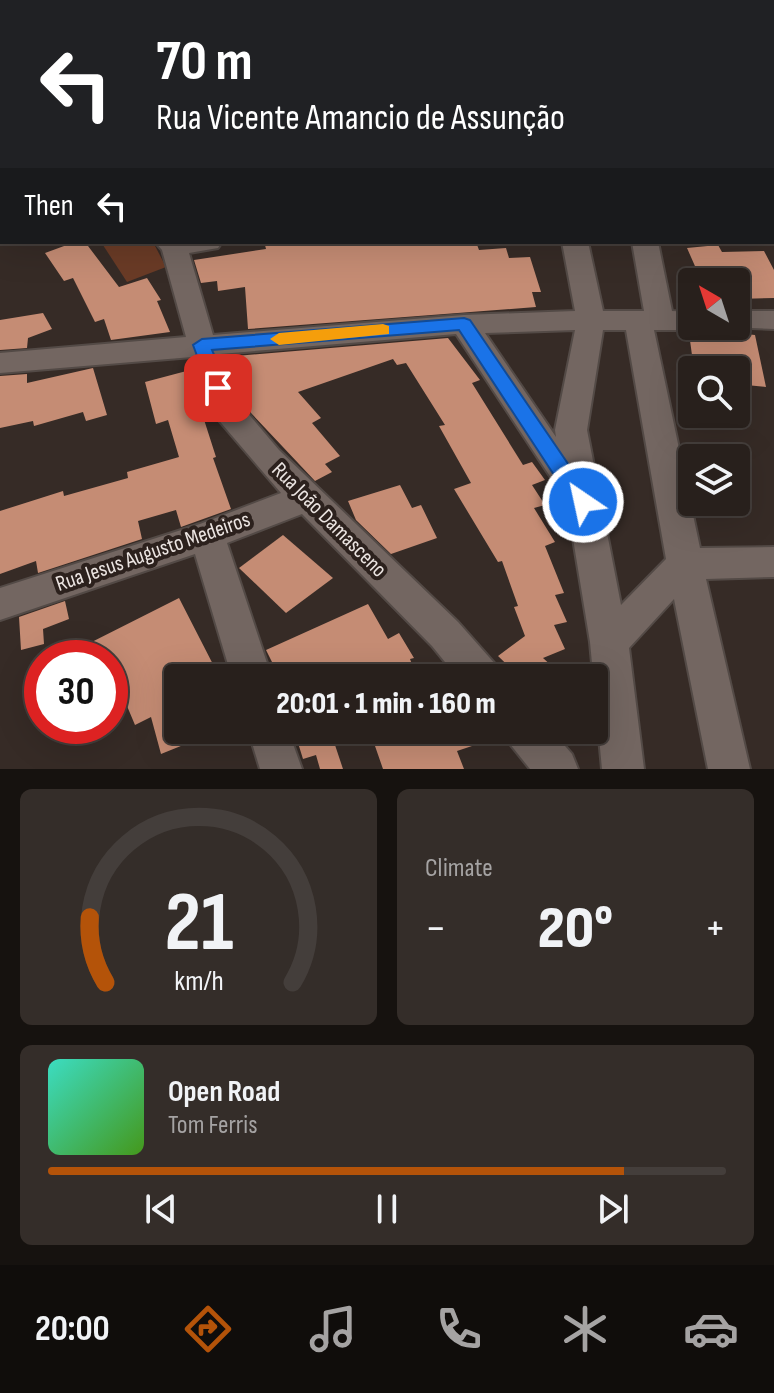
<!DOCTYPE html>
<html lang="en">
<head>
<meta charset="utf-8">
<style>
  body { margin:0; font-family:"Sofia Sans Condensed",sans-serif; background:#342d29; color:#f1f3f6; height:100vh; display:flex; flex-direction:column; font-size:30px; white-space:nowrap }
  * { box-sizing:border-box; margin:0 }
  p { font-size:26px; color:#a5a3a3 }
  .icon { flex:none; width:44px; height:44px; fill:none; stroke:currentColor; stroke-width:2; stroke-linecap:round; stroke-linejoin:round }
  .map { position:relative; height:769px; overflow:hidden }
  .sheet { display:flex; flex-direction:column; gap:20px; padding:20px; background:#16120f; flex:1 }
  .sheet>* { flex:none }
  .hud { position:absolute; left:0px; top:0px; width:774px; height:244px; box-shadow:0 8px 32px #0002,0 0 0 2px #443e3b; background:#202124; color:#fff; overflow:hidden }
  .needle { width:52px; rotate:321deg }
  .buttons { position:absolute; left:678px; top:268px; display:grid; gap:16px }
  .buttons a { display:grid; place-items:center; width:72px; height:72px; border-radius:8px; background:#28201c; box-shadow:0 8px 32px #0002,0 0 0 2px #443e3b; font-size:40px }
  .speed { position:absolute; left:24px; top:640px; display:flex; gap:16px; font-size:40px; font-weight:700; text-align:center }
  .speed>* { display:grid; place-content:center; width:104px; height:104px; border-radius:50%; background:#28201c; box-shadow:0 8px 32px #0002,0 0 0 2px #443e3b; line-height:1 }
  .speed .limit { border:12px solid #d22; background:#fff; color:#111 }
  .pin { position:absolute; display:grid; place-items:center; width:68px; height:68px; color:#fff; margin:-34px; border-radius:16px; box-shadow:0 4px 12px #0006 }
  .me { position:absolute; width:88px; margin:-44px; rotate:326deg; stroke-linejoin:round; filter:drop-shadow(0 0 6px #0008) }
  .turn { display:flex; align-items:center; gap:28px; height:168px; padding:0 24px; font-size:36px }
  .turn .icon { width:104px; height:104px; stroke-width:2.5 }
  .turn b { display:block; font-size:56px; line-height:68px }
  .then { display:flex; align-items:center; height:76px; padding:0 24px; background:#0003; gap:16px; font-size:30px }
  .big { font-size:60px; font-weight:800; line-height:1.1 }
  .sheet .card { flex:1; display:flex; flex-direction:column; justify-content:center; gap:12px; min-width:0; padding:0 28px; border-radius:12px; background:#342d29 }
  .sheet .dial { align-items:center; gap:0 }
  .dial svg { height:208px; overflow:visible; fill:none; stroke:#443e3b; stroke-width:7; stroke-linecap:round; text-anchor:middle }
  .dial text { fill:#f1f3f6; stroke:none }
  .song { display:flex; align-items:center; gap:24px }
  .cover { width:96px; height:96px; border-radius:12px; background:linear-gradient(135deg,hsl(170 70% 55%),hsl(100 70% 35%)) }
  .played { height:8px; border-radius:4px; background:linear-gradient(90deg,#b45309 85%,#443e3b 85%) }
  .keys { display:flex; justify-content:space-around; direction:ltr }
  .heat { display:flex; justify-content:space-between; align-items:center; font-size:44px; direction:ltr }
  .sheet .tiles { flex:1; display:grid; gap:20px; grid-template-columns:1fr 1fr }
  .card:last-child { grid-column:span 2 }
  .trip { position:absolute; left:164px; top:664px; width:444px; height:80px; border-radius:8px; background:#28201c; box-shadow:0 8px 32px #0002,0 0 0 2px #443e3b; font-weight:800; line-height:80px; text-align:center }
  .dock { display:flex; height:128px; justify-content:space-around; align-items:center; background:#100d0b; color:#a5a3a3 }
  .dock .icon { width:56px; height:56px }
  .dock .selected { color:#b45309 }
  .dock b { font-size:36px; color:#f1f3f6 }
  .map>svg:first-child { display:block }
  .green { fill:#6a3b26 }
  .building { fill:#c58c74 }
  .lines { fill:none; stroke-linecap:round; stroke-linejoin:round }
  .minor-casing { stroke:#534a46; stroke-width:4 }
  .minor { fill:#736661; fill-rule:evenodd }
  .route { fill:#1a73e8; stroke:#114b97; stroke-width:2 }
  .slow { fill:#f59e0b }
  .labels { text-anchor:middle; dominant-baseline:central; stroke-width:8; stroke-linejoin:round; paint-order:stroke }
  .street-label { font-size:22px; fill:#ece5e2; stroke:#2c211d }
</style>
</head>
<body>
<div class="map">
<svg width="774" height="769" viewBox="0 0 774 769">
  <rect width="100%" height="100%" fill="#362b26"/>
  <path class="green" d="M101 242H153L166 267 127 282Z"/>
  <g class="building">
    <path d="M75 242H85L119 287 147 278 161 300 157 301 170 332 111 340 104 319 95 322 73 278 64 281 45 253Z"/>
    <path d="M283 242H319L320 246 351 242H476L479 250 506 248 509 258 530 257 541 292H532L536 307 248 329 245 287 218 291 217 281 201 283 194 260 266 249 265 245Z"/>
    <path d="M718 245 722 252 764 251 774 270V298L736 299V282H702L687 248Z"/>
    <path d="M43 313 52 329 28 338 27 348 0 350V320Z"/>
    <path d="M725 332 755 335 766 387 736 384V370H694L689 333 726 336Z"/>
    <path d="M448 338 480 380 472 383 523 465 532 462 545 480 532 485 545 505 534 508 555 542 545 546 564 593 555 595 567 622 554 625 565 649 543 658 565 678H521L498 656 525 636 514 607 518 606 502 561 498 562 454 489 471 483 439 426 445 425 406 363 397 365 393 359 298 392 321 418 312 423 340 456 325 464 332 472 315 481 251 413 247 394 240 395 224 357Z"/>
    <path d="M93 368 107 415 86 421 83 412 34 426 33 421 0 428V376L27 374V383Z"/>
    <path d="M194 369 207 402 199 404 216 457 213 458 231 509 181 527 176 510 138 521 142 539 38 573 36 561 0 574V511L63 491 64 496 128 478 127 472 179 457 168 420 156 424 145 382Z"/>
    <path d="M400 485 412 508 421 505 437 538 391 554 356 520 348 501Z"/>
    <path d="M283 535 333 578 286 613 239 568Z"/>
    <path d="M179 598 220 678H178V730L218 731 161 754 151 717 135 725 119 687 110 692V658H60Z"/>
    <path d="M65 601 69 619 43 629 44 644 21 650 19 617Z"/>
    <path d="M368 604 388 639 399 633 414 658 410 659 417 678H280L266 650Z"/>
    <path d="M294 730H330L343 769H320L316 755 303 759Z"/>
    <path d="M387 730H466L472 746 457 751 464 769H383L375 746 390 740Z"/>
  </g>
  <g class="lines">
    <defs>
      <g id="minor">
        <path d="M67 0H85L86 2H68Z"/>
        <path d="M169 0H192L168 2Z"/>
        <path d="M508 0H528L529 2H509Z"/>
        <rect x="590" y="0" width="18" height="2"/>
        <path d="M668 0H690L691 2H669Z"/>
        <path d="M772 33 774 34V46L772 45Z"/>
        <path d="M772 80H774L772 93Z"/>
        <rect x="0" y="182" width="2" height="15"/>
        <path d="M155 242H222L218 248 189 253 213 335 464 315 575 311 562 242H588L603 311H644L632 242H658L672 311 692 312V326H703L692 330H654L700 548 774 547V577L706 579 750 769H708L674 599 629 648 644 769H602L590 642 567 502 456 334 220 354 240 404 279 450 458 622 496 665 502 678H458L432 646 302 514 227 543 272 678H232L195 554 0 620V588L200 524 281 493 216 417 192 357 0 373V353L186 337 162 250ZM575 330 555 430 556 437 485 333ZM603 330H626L666 559 621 605 587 430Z"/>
        <path d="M736 311H774V329L726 327 736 326Z"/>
        <path d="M248 730H288L302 769H260Z"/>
        <path d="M504 730H551L572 754 578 769H530L510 744Z"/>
      </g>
    </defs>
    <use href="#minor" class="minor-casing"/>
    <use href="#minor" class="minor"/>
  </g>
  <path class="route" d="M464 318 470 320 590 496 593 502 590 507H575L459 330 212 350 228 388 218 395 209 388 193 345 202 339Z"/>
  <path class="slow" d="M383 324 389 326V334L279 345 270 339 279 333Z"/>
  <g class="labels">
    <g class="street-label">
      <text transform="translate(329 520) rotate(45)">Rua João Damasceno</text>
      <text transform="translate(153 552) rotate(-19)">Rua Jesus Augusto Medeiros</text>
    </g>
  </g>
</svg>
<div class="buttons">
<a><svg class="needle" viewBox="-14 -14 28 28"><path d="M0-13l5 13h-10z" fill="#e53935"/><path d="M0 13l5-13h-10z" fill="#a5a3a3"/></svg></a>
<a><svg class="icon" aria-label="search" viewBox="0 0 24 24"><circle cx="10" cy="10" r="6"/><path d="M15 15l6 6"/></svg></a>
<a><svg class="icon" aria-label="layers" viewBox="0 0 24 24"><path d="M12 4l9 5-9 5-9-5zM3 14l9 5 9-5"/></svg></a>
</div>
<div class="speed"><div class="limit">30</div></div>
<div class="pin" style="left:218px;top:388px;background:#d93025"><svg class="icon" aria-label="arrive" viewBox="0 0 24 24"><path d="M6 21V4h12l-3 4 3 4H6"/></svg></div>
<svg class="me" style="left:583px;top:502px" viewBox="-20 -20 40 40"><circle r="17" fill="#1a73e8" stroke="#fff" stroke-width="3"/><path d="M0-11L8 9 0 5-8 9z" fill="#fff"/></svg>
<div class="trip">20:01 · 1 min · 160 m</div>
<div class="hud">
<div class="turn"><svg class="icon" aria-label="left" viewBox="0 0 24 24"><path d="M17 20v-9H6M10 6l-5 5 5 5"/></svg><div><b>70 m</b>Rua Vicente Amancio de Assunção</div></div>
<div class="then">Then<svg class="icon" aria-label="left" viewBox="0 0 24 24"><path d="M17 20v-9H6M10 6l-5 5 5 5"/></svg></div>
</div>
</div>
<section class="sheet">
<div class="tiles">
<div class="card dial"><svg viewBox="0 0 100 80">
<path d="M14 69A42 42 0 1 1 86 69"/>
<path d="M14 69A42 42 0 0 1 8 44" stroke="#b45309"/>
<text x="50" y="56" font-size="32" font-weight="700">21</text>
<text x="50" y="72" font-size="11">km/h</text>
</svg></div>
<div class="card"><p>Climate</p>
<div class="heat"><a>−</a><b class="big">20°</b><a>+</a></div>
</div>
<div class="card">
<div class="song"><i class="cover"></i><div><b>Open Road</b><p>Tom Ferris</p></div></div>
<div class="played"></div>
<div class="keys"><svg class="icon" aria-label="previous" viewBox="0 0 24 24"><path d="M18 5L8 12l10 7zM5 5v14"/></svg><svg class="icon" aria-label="pause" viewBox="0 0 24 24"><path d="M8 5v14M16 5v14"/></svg><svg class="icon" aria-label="next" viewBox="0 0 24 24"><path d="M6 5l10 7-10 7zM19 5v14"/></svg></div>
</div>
</div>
</section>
<nav class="dock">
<b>20:00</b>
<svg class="icon selected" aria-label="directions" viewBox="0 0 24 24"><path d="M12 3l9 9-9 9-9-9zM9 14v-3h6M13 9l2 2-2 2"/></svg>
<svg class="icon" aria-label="music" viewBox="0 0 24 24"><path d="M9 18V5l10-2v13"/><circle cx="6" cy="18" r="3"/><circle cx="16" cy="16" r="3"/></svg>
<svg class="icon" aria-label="phone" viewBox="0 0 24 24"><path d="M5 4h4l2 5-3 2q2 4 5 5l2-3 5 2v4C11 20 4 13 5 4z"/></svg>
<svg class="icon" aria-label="climate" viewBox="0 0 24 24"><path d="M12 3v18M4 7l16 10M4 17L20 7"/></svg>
<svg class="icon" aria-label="car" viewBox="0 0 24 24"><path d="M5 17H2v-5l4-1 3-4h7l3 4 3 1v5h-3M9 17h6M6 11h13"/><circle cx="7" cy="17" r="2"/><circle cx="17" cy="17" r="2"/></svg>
</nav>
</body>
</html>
